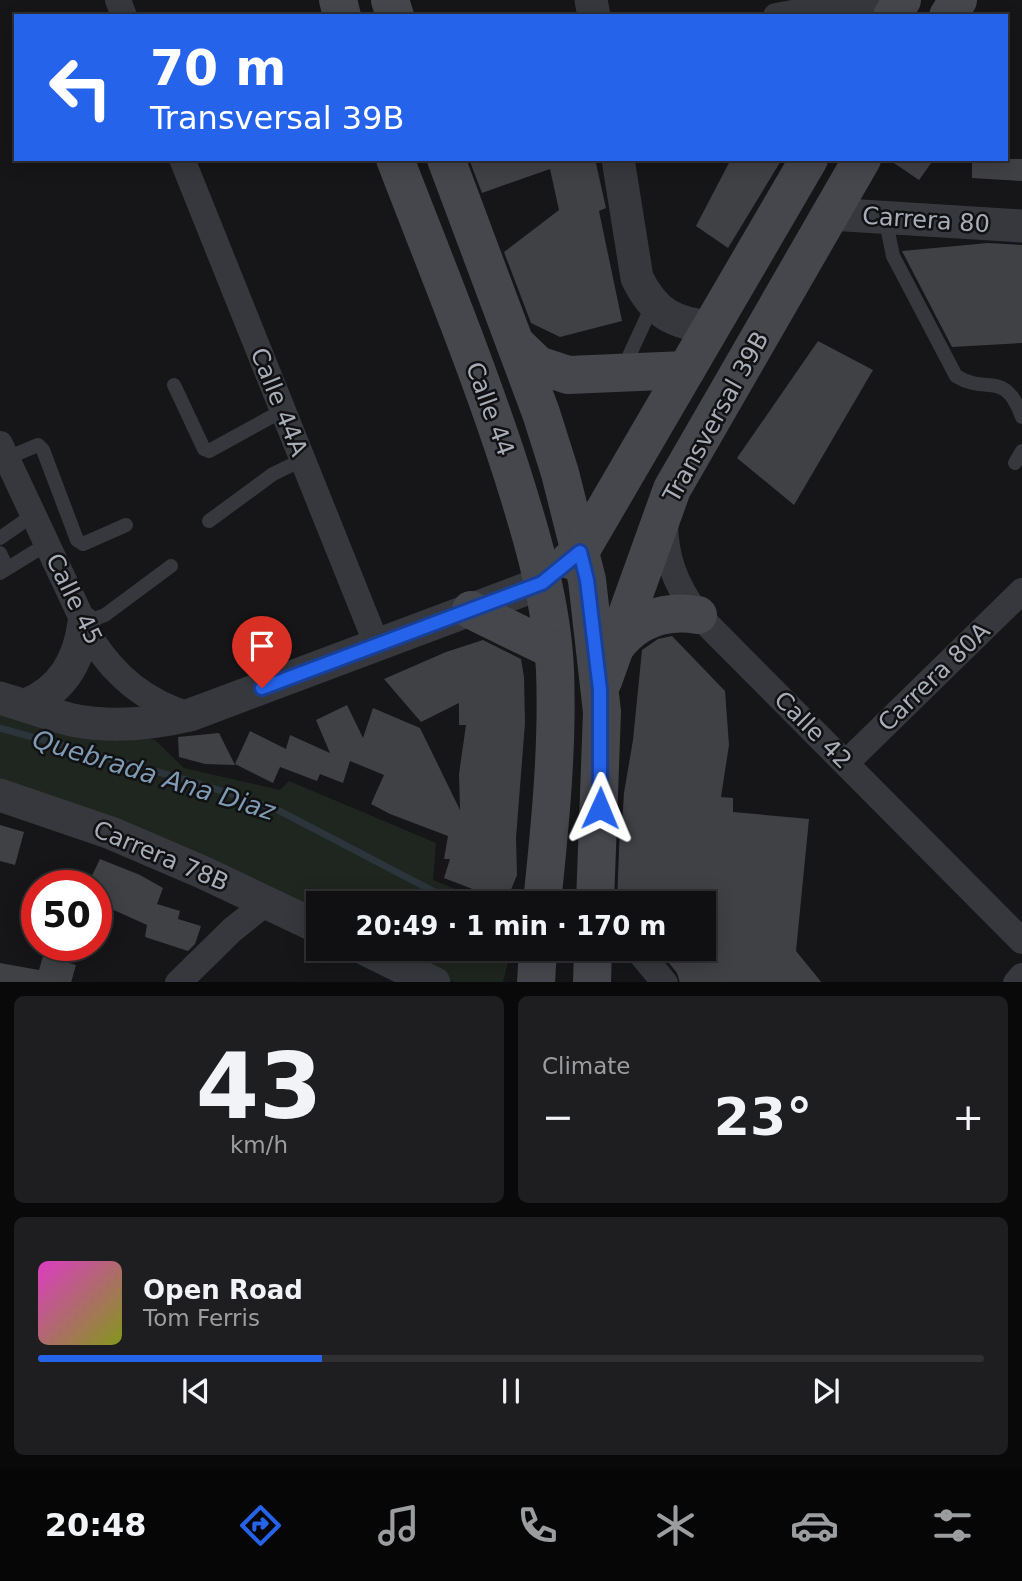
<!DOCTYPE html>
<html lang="en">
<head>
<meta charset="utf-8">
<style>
  body { margin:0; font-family:"DejaVu Sans",sans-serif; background:#1e1e20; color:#f1f3f6; height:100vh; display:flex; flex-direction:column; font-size:26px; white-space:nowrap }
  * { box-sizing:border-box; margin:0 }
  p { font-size:23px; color:#9c9d9f }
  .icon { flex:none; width:38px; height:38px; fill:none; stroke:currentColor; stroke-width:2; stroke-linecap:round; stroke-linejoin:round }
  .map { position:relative; height:982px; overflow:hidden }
  .sheet { display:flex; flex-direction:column; gap:14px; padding:14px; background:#09090a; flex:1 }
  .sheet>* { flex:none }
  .top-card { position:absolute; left:14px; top:14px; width:994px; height:147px; border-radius:0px; box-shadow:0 4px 18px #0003,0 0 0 2px #303032; background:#2563eb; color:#fff; overflow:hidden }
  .speed { position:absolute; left:21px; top:870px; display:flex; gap:14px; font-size:35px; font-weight:700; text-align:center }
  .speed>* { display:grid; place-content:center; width:91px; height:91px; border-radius:50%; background:#101012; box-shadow:0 4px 18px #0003,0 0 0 2px #303032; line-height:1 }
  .speed .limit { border:10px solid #d22; background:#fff; color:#111 }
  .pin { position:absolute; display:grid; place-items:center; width:60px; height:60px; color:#fff; margin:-72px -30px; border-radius:50% 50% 50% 0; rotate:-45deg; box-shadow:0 0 7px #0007 }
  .pin .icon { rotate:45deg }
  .me { position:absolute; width:77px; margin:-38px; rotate:1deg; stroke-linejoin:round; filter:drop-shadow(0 0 5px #0008) }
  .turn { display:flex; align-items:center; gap:24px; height:147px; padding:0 21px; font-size:32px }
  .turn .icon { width:91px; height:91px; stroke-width:2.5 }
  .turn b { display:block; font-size:49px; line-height:60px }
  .big { font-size:52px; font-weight:600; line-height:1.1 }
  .sheet .tile { flex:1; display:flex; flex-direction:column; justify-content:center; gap:10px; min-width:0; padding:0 24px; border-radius:10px; background:#1e1e20 }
  .sheet .dial { align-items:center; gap:0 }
  .dial b { font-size:91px; line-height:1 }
  .song { display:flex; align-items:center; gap:21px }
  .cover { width:84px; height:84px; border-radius:10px; background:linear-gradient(135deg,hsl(310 70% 55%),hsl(70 70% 35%)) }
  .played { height:7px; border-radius:4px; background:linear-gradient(90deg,#2563eb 30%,#303032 30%) }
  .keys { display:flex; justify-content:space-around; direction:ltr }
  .heat { display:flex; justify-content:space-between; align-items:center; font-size:38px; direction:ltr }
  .sheet .tiles { flex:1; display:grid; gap:14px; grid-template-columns:1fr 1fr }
  .tile:last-child { grid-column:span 2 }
  .trip { position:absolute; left:306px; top:891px; width:410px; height:70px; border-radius:0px; background:#101012; box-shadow:0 4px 18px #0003,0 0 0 2px #303032; font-weight:600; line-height:70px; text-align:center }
  .tabs { display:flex; height:112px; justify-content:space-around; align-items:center; background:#060607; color:#9c9d9f }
  .tabs .icon { width:49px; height:49px }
  .tabs .on { color:#2563eb }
  .tabs b { font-size:32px; color:#f1f3f6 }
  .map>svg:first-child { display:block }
  .green { fill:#1e261f }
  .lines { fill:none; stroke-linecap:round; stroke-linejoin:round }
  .stream { stroke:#2c353c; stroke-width:7 }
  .building { fill:#404145 }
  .service { stroke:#37383d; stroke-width:14 }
  .minor { stroke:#37383d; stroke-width:26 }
  .tertiary { stroke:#37383d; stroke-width:33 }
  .secondary { stroke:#45474d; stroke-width:38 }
  .route-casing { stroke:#184099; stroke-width:18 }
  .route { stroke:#2563eb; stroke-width:12 }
  .labels { text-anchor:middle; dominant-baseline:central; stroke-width:5; stroke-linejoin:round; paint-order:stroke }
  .street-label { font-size:24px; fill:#a8adb8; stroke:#111113 }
  .water-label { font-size:26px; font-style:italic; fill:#7f9bb3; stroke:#111113 }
</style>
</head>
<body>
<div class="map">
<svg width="1022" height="983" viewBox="0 0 1022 983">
  <rect width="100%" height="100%" fill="#161618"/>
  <g class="green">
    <path d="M0 703 155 740 184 768 280 790 289 781 436 843 433 880 490 903H318V921L0 792Z"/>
    <path d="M380 949H511L503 983 454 982Z"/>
  </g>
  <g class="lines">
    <path class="stream" d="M0 728 194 782 276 809 456 903"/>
  </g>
  <g class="building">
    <path d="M469 159H595L606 208 599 211 622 321 560 337 531 323 504 252 559 210 550 169 482 193Z"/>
    <path d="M731 159H782L728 248 696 226Z"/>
    <path d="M888 159H934L919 180Z"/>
    <path d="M972 159H1022V181L972 178Z"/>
    <path d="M988 243 1022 245V343L952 347 902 251Z"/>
    <path d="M818 341 873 370 794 505 737 458Z"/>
    <path d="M672 636 725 691 729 745 721 797 733 798V812L809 819 796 951 822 983H680L677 973 657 948H704V903H617L620 825H622L624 793 633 740 642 650 658 639Z"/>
    <path d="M483 640 521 659 524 677 525 723 516 838 517 875 506 902 444 878 450 859H444L448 836 390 814 371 804 384 775 350 761 343 783 320 774 317 781 280 767 273 783 235 764 250 731 286 749 290 735 330 753 316 720 347 705 363 738 373 708 420 728 460 810 459 774 466 725H459V703L421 722 384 679 446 652Z"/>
    <path d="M219 733 235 765 205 764 179 757 178 737Z"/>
    <path d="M0 825 24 832 15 865 0 861Z"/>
    <path d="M100 859 140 875 163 888 157 904 180 911 178 919 201 926 195 944 188 951 145 937 147 925 96 902V886H87Z"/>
    <path d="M45 949 66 955 65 962 76 965 71 983H0V963L39 970Z"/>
  </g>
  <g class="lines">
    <g class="service">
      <path d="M885 217 893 256 956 376C988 396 1004 368 1022 417"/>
      <path d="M623 369 653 304"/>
      <path d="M174 385 204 449 209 451 282 411"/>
      <path d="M7 458 38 445 43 450 77 540 83 544 126 525"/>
      <path d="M1015 463 1022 451"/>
      <path d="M209 521 273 474 302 460"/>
      <path d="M0 538 33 515"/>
      <path d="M0 553 7 568"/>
      <path d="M0 573 47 544"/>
      <path d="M84 623 105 615 171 566"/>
    </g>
    <g class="minor">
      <path d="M118 0 124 16"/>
      <path d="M776 16 853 2C865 2 872 5 878 16"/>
      <path d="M182 159 377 645"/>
      <path d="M0 444 92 640C116 677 146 702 190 715"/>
      <path d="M665 521C665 558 676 586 698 615L1022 941"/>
      <path d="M846 763 1022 591"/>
      <path d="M636 948 665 983"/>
      <path d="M178 983 232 930 267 902"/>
      <path d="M1016 983 1022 976"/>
    </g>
    <g class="tertiary">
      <path d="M591 0 594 16"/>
      <path d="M618 159 637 278C654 313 674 324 712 327"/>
      <path d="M830 214 1022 226"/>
      <path d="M0 698C24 705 48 714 72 720 111 728 152 724 190 715L542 583"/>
      <path d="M26 705C62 690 79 661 84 623"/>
      <path d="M0 795 111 833 202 872 318 927"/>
      <path d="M363 948 434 983"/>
    </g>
    <g class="secondary">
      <path d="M338 0 342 16"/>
      <path d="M390 0 395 16"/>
      <path d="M892 16 902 0"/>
      <path d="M948 16 958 0"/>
      <path d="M395 159C435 263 478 367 512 473 532 536 552 603 555 670 558 747 550 826 542 903"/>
      <path d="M446 159 541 413 560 473 587 580 602 712 595 903"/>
      <path d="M515 343 538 365 568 375 686 370"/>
      <path d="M570 560 580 552 809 159"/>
      <path d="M471 610 553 650"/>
      <path d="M613 650C634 620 663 609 698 615"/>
      <path d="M603 681 672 489 862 159"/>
      <path d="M536 983 538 948"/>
      <path d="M592 983 593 948"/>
    </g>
  </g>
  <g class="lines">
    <defs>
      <path id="route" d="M262 688 542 583 580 552 587 580 600 690V808"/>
    </defs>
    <use href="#route" class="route-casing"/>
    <use href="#route" class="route"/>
  </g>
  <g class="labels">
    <g class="street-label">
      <text transform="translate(926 220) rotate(4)">Carrera 80</text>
      <text transform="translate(279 402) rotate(68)">Calle 44A</text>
      <text transform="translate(490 409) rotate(70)">Calle 44</text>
      <text transform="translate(716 417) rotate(-61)">Transversal 39B</text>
      <text transform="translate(74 599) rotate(64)">Calle 45</text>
      <text transform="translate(934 677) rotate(-44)">Carrera 80A</text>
      <text transform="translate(813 730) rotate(45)">Calle 42</text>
      <text transform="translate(161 856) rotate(23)">Carrera 78B</text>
    </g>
    <g class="water-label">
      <text transform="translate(154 775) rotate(17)">Quebrada Ana Diaz</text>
    </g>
  </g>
</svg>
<div class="speed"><div class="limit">50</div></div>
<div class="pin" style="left:262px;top:688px;background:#d93025"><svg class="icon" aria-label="arrive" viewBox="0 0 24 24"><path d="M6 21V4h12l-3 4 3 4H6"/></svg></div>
<svg class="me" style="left:600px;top:808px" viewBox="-20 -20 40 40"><path d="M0-17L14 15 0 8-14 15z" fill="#2563eb" stroke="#fff" stroke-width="4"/></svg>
<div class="trip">20:49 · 1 min · 170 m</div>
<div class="top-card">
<div class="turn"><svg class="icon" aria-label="left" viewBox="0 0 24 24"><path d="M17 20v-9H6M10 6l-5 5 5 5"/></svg><div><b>70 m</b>Transversal 39B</div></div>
</div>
</div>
<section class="sheet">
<div class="tiles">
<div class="tile dial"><b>43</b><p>km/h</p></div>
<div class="tile"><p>Climate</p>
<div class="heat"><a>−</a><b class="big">23°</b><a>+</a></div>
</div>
<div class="tile">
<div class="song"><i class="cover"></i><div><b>Open Road</b><p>Tom Ferris</p></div></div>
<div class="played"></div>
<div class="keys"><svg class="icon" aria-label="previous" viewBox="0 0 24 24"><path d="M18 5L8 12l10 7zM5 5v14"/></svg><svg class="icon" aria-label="pause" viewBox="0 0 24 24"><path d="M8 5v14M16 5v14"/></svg><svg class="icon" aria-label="next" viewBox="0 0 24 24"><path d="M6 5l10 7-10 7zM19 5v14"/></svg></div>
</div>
</div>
</section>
<nav class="tabs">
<b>20:48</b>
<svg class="icon on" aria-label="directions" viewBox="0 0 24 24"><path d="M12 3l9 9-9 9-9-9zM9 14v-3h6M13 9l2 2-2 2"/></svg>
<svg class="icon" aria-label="music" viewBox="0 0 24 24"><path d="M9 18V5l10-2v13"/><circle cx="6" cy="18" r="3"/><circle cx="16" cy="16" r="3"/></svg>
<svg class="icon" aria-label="phone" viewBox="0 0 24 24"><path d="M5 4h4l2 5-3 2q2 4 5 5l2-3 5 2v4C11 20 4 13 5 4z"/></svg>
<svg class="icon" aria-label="climate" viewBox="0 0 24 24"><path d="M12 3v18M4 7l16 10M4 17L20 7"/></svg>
<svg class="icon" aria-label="car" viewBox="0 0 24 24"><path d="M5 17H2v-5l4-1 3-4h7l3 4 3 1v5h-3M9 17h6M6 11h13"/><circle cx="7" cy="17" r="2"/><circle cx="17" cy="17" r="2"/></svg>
<svg class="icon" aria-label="filters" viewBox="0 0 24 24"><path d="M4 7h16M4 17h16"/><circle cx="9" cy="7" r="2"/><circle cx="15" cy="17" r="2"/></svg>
</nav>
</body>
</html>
